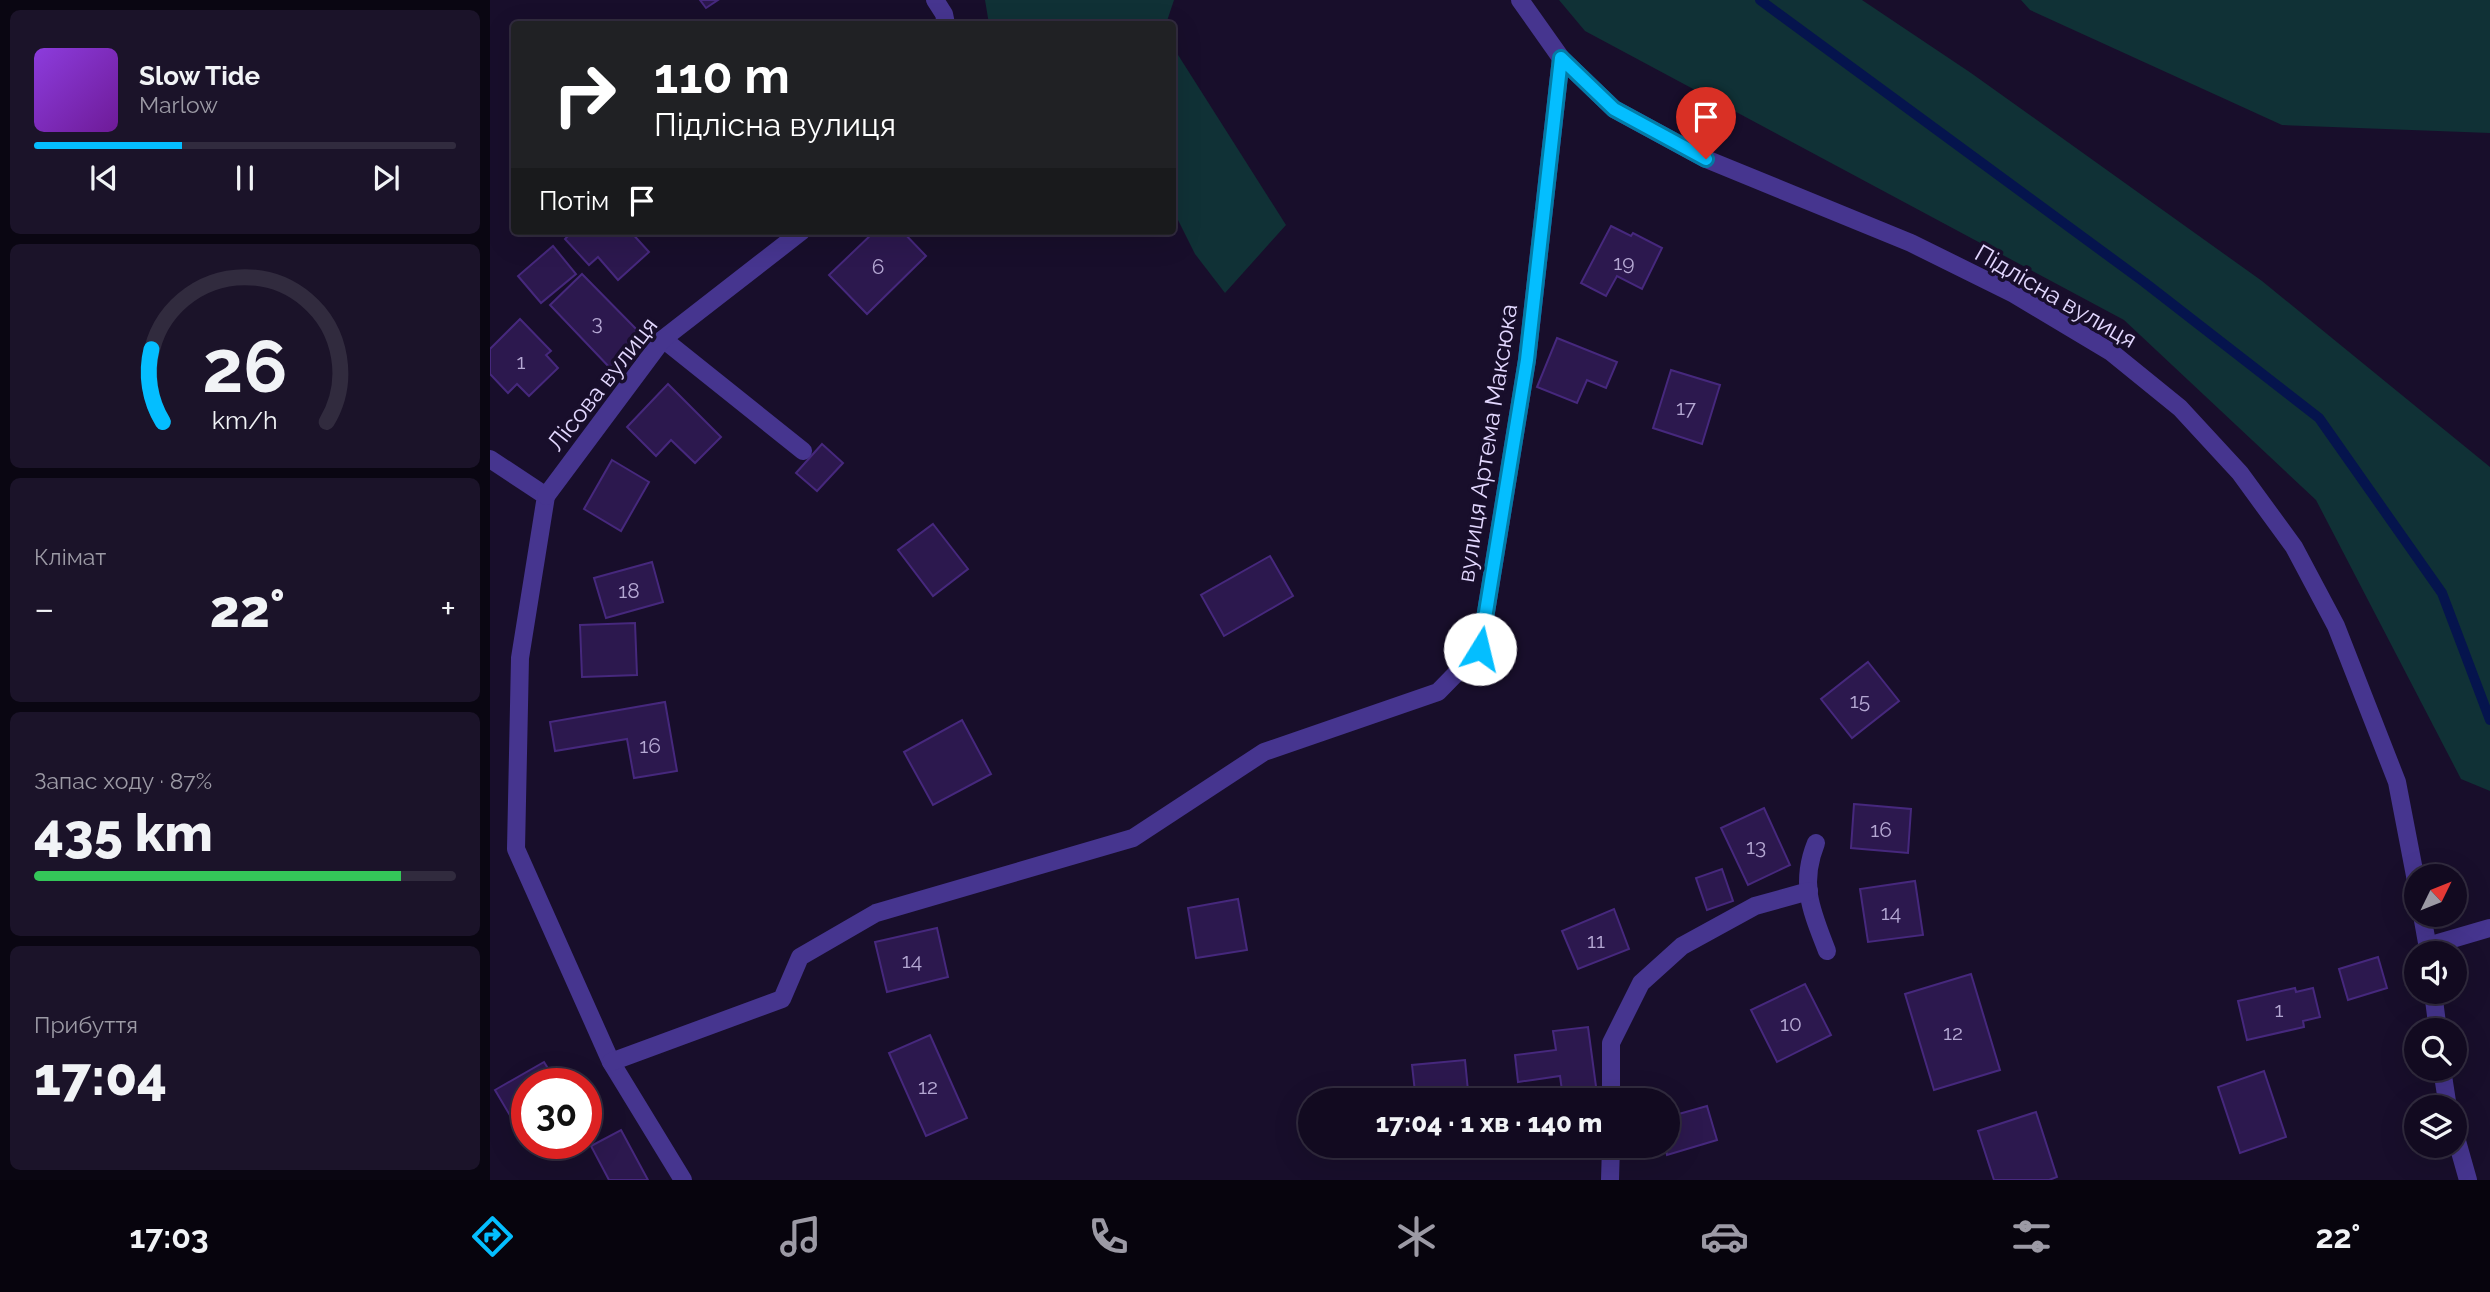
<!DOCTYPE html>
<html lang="uk">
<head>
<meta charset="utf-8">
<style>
  body { margin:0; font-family:Raleway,sans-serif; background:#1b1329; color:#f1f3f6; height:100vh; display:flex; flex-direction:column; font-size:26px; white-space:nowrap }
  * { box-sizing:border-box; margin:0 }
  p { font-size:23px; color:#9c9aa5 }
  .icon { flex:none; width:38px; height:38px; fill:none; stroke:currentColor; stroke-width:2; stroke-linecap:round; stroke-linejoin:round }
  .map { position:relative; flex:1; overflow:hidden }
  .sheet { display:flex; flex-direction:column; gap:10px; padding:10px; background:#0a0612; width:490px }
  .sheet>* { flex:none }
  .guide { position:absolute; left:21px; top:21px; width:665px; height:214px; border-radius:7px; box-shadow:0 7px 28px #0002,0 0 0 2px #312b3e; background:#202124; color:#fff; overflow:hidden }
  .needle { width:46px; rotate:47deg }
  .tools { position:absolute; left:1914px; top:864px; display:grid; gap:14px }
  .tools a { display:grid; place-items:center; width:63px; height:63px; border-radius:50%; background:#120a20; box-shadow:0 7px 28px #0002,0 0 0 2px #312b3e; font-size:35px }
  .speed { position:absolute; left:21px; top:1068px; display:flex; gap:14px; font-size:35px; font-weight:700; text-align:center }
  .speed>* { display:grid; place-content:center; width:91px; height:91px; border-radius:50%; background:#120a20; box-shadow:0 7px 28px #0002,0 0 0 2px #312b3e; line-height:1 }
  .speed .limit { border:10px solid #d22; background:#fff; color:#111 }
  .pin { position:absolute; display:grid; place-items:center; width:60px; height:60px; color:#fff; margin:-72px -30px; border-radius:50% 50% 50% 0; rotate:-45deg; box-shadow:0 0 7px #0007 }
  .pin .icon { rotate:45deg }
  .me { position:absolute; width:77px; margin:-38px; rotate:9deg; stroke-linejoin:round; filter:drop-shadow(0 0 5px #0008) }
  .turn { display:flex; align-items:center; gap:24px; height:147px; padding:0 28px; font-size:32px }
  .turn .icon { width:91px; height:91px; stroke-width:2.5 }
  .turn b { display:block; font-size:49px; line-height:60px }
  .then { display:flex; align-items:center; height:66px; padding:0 28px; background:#0003; gap:14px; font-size:26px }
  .big { font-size:52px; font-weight:800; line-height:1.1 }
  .sheet .tile { flex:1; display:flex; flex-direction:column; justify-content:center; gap:10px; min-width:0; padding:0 24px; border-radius:10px; background:#1b1329 }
  .sheet .dial { align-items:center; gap:0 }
  .dial svg { height:182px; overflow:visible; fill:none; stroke:#312b3e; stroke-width:7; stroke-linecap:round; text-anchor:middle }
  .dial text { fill:#f1f3f6; stroke:none }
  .song { display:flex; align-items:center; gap:21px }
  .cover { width:84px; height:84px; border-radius:10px; background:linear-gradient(135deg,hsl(270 70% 55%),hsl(280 70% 35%)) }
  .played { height:7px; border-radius:4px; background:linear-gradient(90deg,#04beff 35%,#312b3e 35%) }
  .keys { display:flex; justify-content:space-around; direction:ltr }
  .heat { display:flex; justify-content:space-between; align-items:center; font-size:38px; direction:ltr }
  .charge { height:10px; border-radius:5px; background:linear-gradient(90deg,#34c759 87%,#312b3e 0) }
  .trip { position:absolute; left:808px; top:1088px; width:382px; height:70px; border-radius:35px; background:#120a20; box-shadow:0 7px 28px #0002,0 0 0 2px #312b3e; font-weight:800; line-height:70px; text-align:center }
  .dock { display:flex; height:112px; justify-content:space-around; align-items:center; background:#07040d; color:#9c9aa5 }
  .dock .icon { width:49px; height:49px }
  .dock .current { color:#04beff }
  .dock b { font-size:32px; color:#f1f3f6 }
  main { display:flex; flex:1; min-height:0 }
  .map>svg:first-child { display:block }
  .green { fill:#103136 }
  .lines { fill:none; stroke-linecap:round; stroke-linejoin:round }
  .stream { stroke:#05144d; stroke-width:10 }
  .building { fill:#2c184e; stroke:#46287d; stroke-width:2 }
  .service { stroke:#46358f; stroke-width:18 }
  .minor { stroke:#46358f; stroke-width:18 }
  .route-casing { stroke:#037ca6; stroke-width:18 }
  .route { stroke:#04beff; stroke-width:12 }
  .labels { text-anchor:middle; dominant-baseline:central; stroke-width:7; stroke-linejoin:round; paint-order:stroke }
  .number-label { font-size:21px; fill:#b5a8d3 }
  .street-label { font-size:24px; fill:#e3d8ff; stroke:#180e2b }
</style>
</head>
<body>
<main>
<section class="sheet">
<div class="tile">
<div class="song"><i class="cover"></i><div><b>Slow Tide</b><p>Marlow</p></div></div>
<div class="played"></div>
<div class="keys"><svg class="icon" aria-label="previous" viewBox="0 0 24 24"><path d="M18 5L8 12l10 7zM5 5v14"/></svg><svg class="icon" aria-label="pause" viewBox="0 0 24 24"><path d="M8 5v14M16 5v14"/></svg><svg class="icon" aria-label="next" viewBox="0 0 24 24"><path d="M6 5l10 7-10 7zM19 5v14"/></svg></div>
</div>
<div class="tile dial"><svg viewBox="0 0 100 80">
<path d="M14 69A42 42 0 1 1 86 69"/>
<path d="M14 69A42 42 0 0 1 9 37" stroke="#04beff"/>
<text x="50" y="56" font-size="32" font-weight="700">26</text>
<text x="50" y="72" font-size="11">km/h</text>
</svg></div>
<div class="tile"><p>Клімат</p>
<div class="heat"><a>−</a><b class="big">22°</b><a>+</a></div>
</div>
<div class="tile"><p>Запас ходу · 87%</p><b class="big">435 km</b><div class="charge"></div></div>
<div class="tile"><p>Прибуття</p><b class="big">17:04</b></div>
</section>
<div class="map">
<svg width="2000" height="1180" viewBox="0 0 2000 1180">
  <rect width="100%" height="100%" fill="#180e2b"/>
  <g class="green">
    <path d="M495 0H684L676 24H499Z"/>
    <path d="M1069 0H1372L1481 73 1772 281 2000 467V791L1971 779 1826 500 1634 320 1095 31Z"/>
    <path d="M1531 0H2000V133L1792 125 1540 10Z"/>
    <path d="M683 47 796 225 735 293 705 254 683 210Z"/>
  </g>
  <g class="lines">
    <path class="stream" d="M1270 0 1654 282 1829 418 1952 593 2000 720"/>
  </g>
  <g class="building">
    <path d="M210 0H228L216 8Z"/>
    <path d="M1121 226 1141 236 1143 233 1172 248 1152 289 1127 276 1116 296 1091 283Z"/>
    <path d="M83 231H140L159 252 128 280 108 257 99 265 75 239Z"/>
    <path d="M385 231H412L436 256 377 314 339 275Z"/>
    <path d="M63 246 86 274 51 303 28 276Z"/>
    <path d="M92 274 155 338 122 370 60 305Z"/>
    <path d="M30 319 61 351 56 355 68 368 39 396 27 384 18 393 0 374V349Z"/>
    <path d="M1067 338 1127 362 1116 388 1097 380 1087 403 1047 387Z"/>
    <path d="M1181 370 1230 385 1212 444 1163 428Z"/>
    <path d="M178 384 231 437 205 463 181 440 166 456 137 427Z"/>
    <path d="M332 444 353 463 327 491 306 473Z"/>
    <path d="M122 460 159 482 131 531 94 509Z"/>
    <path d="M443 524 478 569 443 596 408 550Z"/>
    <path d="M780 556 803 596 734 636 711 595Z"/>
    <path d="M162 562 173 602 116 618 104 578Z"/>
    <path d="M145 623 147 675 92 677 90 625Z"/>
    <path d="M1378 662 1409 701 1362 738 1331 699Z"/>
    <path d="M175 702 187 771 144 778 137 739 65 751 60 722Z"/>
    <path d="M472 720 501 774 443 805 414 752Z"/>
    <path d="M1364 804 1421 809 1418 853 1361 848Z"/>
    <path d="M1274 808 1300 865 1258 885 1231 828Z"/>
    <path d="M1232 869 1243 901 1217 910 1206 878Z"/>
    <path d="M1425 881 1433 935 1378 942 1370 889Z"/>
    <path d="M748 899 757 950 706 958 698 908Z"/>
    <path d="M1124 909 1139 949 1088 969 1072 931Z"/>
    <path d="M447 928 458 977 397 992 385 942Z"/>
    <path d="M1888 957 1897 988 1858 1000 1849 969Z"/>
    <path d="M1481 974 1510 1070 1444 1090 1415 994Z"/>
    <path d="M1315 984 1341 1035 1287 1062 1261 1010Z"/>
    <path d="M1805 988 1806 992 1823 988 1830 1017 1813 1021 1814 1027 1757 1040 1748 1001Z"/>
    <path d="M1098 1027 1107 1094 1073 1098 1070 1076 1028 1082 1025 1055 1066 1050 1063 1031Z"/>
    <path d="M440 1035 477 1118 436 1136 399 1053Z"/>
    <path d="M975 1060 979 1101H926L922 1065Z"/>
    <path d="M54 1062 67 1083H37V1131L31 1134 5 1090Z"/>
    <path d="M1774 1071 1796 1137 1750 1153 1728 1087Z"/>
    <path d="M1217 1106 1227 1140 1177 1155 1175 1146H1178V1117Z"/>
    <path d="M1546 1112 1567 1177 1559 1180H1504L1488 1131Z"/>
    <path d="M131 1130 158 1180H119L101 1146Z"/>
  </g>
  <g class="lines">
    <path class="service" d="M173 339 313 451"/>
    <g class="minor">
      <path d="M445 0 454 14 456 24"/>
      <path d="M1030 0 1071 58 1124 109 1216 159 1421 243 1524 294 1621 352 1690 408 1750 473 1804 547 1846 626 1907 782 1927 886"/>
      <path d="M0 459 56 496 30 658 26 849 121 1062 193 1180"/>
      <path d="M56 496 173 339 312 231"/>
      <path d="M1326 843C1309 885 1322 912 1337 951"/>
      <path d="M1932 915 1939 954"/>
      <path d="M1938 946 2000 928"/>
      <path d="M1943 992 1948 1031"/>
      <path d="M121 1062 292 999 310 957 386 913 643 838 774 752 948 692 990 649 1037 360 1071 58"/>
      <path d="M1952 1069 1958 1108"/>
      <path d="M1121 1101V1043L1151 983 1192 946 1265 906 1319 891"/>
      <path d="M1965 1134 1978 1180"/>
      <path d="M1120 1180 1121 1146"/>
    </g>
  </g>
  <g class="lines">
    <defs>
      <path id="route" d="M990 649 1037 360 1071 58 1124 109 1216 159"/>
    </defs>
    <use href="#route" class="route-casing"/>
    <use href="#route" class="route"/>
  </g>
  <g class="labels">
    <g class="number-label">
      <text x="1134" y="262">19</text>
      <text x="388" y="266">6</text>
      <text x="107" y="322">3</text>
      <text x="31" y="361">1</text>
      <text x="1196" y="407">17</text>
      <text x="139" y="590">18</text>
      <text x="1370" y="700">15</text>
      <text x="160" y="745">16</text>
      <text x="1391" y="829">16</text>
      <text x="1266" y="846">13</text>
      <text x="1401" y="912">14</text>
      <text x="1106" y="940">11</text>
      <text x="422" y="960">14</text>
      <text x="1789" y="1009">1</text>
      <text x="1301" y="1023">10</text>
      <text x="1463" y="1032">12</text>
      <text x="438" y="1086">12</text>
    </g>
    <g class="street-label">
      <text transform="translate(1566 296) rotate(30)">Підлісна вулиця</text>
      <text transform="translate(112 384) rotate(-52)">Лісова вулиця</text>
      <text transform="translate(997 443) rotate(-81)">вулиця Артема Максюка</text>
    </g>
  </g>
</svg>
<div class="tools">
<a><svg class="needle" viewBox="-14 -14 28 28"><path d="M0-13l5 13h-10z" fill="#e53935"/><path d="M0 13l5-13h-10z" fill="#9c9aa5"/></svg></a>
<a><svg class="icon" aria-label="sound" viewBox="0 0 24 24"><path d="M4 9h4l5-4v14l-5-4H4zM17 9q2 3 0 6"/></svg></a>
<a><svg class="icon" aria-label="search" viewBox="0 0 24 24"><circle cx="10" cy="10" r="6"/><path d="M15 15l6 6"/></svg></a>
<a><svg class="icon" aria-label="layers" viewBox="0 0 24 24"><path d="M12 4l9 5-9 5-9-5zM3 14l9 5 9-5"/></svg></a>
</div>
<div class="speed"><div class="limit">30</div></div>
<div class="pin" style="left:1216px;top:159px;background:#d93025"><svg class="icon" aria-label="arrive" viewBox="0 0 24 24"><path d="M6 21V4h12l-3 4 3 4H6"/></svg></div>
<svg class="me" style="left:990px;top:649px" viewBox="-20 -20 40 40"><circle r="19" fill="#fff"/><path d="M0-13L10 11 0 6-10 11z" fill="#04beff"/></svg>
<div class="trip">17:04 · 1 хв · 140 m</div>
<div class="guide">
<div class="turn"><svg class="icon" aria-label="right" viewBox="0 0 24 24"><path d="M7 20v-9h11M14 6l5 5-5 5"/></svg><div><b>110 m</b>Підлісна вулиця</div></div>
<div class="then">Потім<svg class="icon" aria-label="arrive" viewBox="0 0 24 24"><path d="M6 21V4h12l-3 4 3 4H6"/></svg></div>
</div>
</div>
</main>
<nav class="dock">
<b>17:03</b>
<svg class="icon current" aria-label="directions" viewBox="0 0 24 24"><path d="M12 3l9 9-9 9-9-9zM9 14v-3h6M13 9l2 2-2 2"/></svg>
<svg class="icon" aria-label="music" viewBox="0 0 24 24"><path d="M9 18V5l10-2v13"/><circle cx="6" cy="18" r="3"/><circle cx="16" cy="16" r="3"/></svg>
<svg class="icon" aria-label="phone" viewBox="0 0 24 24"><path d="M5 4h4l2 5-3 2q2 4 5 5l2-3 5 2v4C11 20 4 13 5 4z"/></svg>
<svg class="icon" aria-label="climate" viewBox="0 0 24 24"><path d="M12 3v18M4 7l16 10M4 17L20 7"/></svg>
<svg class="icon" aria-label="car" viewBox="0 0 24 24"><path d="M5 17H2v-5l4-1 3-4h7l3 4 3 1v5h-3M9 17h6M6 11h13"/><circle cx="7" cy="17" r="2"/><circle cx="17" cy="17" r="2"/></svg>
<svg class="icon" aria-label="filters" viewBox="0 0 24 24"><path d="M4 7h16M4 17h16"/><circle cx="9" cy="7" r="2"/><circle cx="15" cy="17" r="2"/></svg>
<b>22°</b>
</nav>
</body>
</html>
